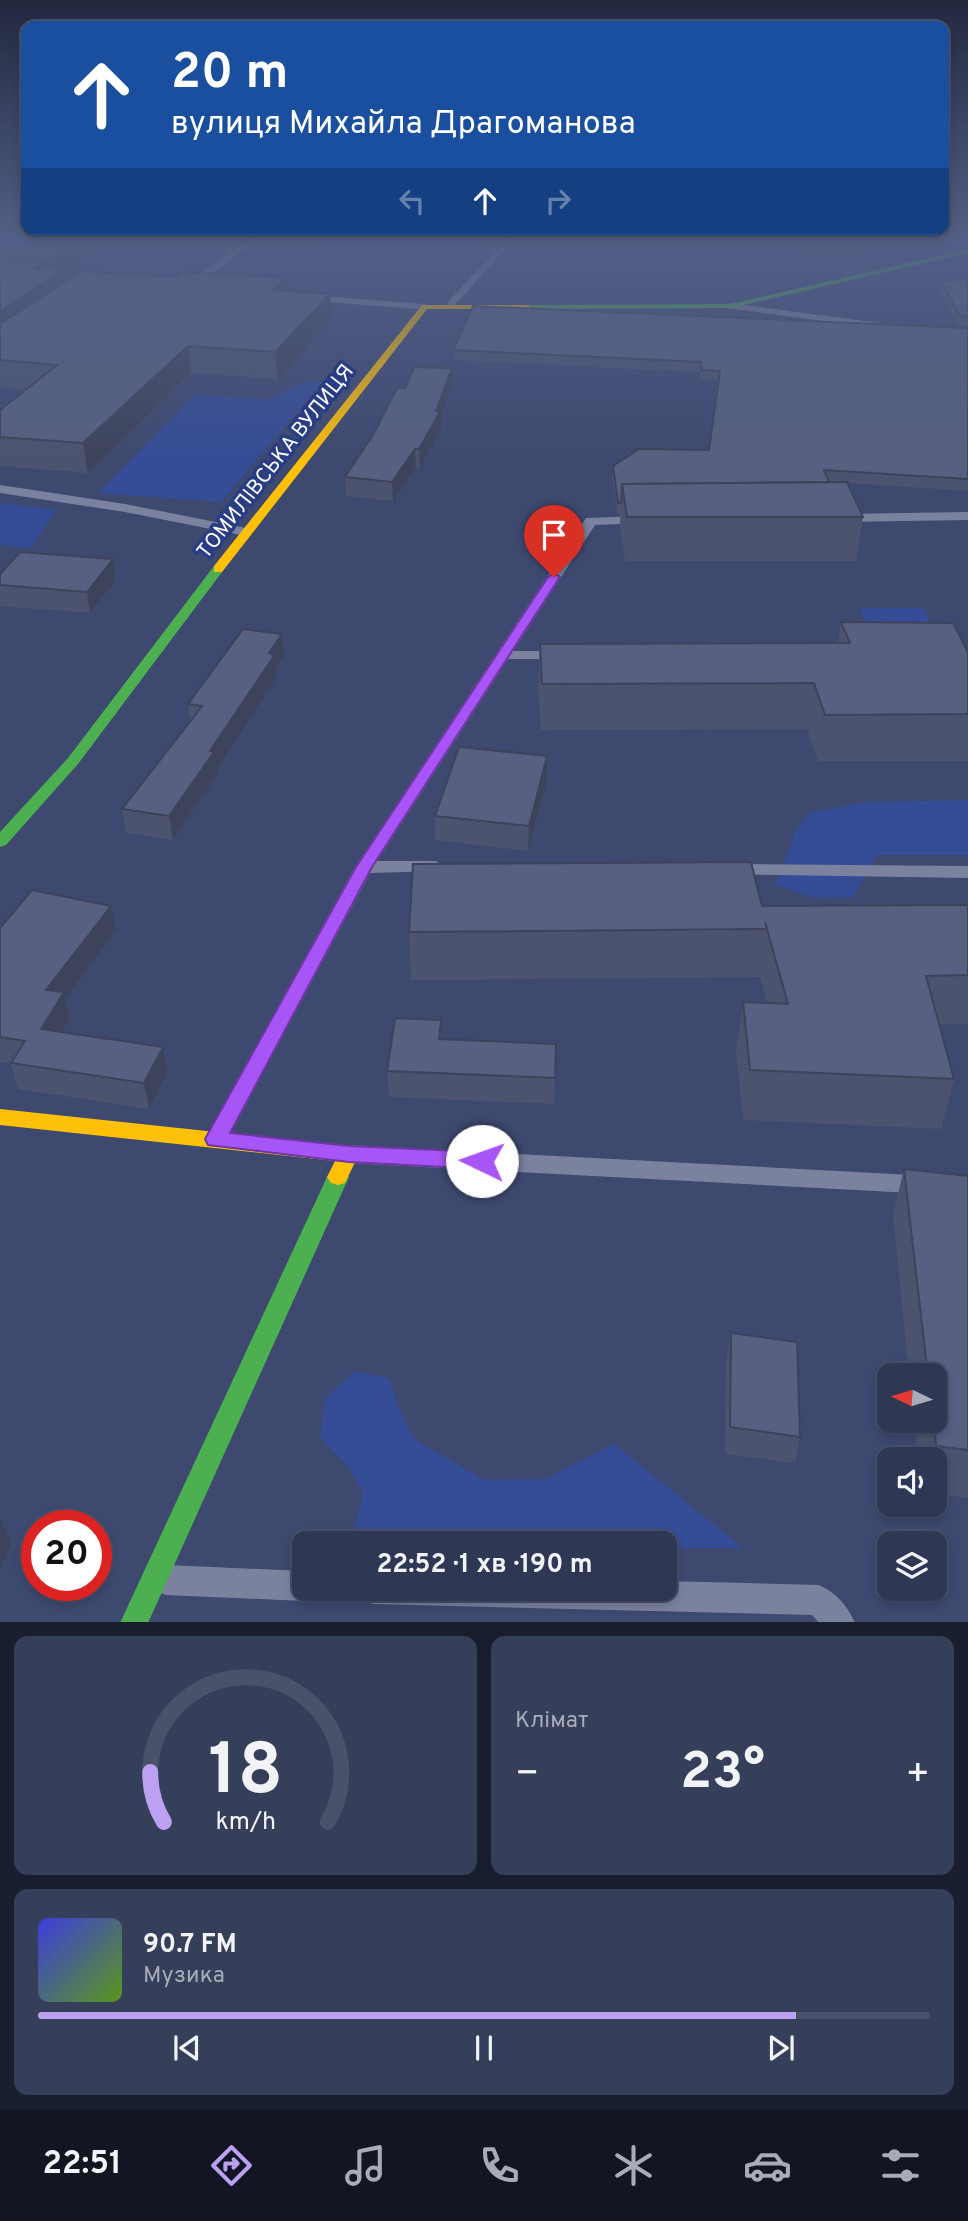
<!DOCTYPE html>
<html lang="uk">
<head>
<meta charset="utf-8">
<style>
  body { margin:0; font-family:Overpass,sans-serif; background:#363f5a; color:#f1f3f6; height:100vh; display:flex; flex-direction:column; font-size:26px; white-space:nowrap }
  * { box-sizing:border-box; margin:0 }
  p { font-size:23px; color:#a7acb8 }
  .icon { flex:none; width:38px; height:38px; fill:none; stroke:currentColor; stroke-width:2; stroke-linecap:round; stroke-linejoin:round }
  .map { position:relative; height:1622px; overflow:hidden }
  .sheet { display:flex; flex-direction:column; gap:14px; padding:14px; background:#191e2e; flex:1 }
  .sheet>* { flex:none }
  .guide { position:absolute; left:21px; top:21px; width:928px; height:214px; border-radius:14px; box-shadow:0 4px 10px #0003,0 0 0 2px #49516b; background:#1a4fa0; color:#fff; overflow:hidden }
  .needle { width:46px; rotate:275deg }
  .fabs { position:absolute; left:877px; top:1363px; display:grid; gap:14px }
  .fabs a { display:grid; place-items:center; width:70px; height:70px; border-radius:14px; background:#2e3754; box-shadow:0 4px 10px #0003,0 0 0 2px #49516b; font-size:35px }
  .speed { position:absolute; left:21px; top:1510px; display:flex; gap:14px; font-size:35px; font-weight:700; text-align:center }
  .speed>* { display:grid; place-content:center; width:91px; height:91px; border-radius:50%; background:#2e3754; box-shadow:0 4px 10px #0003,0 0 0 2px #49516b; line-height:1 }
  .speed .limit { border:10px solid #d22; background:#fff; color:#111 }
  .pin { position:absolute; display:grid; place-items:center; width:60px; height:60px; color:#fff; margin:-72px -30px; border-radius:50% 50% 50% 0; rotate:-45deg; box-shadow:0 0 7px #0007 }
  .pin .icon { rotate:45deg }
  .me { position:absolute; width:77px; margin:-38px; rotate:273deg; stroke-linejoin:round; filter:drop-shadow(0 0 5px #0008) }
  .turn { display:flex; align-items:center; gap:24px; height:147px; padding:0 35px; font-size:32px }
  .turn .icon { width:91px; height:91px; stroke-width:2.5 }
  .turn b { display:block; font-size:49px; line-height:60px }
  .lanes { display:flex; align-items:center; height:66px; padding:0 35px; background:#0003; justify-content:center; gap:35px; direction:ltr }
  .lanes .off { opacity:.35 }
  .big { font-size:52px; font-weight:700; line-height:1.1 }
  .sheet .tile { flex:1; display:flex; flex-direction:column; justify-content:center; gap:10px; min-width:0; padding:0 24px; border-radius:14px; background:#363f5a }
  .sheet .dial { align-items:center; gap:0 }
  .dial svg { height:182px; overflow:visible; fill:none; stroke:#49516b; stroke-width:7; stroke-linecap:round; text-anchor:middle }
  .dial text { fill:#f1f3f6; stroke:none }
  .song { display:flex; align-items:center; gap:21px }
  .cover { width:84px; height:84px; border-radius:10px; background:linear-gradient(135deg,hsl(240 70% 55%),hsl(90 70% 35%)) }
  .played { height:7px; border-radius:4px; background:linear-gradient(90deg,#bca0f2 85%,#49516b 85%) }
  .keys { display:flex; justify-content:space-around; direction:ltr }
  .heat { display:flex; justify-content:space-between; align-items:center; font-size:38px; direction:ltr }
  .sheet .tiles { flex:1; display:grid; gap:14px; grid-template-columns:1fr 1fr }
  .tile:last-child { grid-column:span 2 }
  .trip { position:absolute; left:292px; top:1531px; width:385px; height:70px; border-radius:14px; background:#2e3754; box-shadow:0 4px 10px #0003,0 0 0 2px #49516b; font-weight:700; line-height:70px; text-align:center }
  .tabs { display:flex; height:112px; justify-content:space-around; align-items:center; background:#121622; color:#a7acb8 }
  .tabs .icon { width:49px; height:49px }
  .tabs .on { color:#bca0f2 }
  .tabs b { font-size:32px; color:#f1f3f6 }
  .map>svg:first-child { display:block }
  .green { fill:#354c96 }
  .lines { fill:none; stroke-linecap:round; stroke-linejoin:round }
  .lane { fill:#7a829e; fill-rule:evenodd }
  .fast { fill:#4caf50; fill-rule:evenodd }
  .slow { fill:#ffc107; fill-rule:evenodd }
  .wall { fill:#4b536e }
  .shaded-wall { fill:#3d435a }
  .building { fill:#576080; stroke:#3d435a; stroke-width:2 }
  .route { fill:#a855f7; stroke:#6d37a1; stroke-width:2 }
  .labels { text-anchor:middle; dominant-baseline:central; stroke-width:7; stroke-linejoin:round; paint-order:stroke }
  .far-street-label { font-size:21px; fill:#fff; stroke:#293d85 }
</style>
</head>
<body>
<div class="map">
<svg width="968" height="1623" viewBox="0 0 968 1623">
  <rect width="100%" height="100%" fill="#3e4970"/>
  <g class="green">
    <path d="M313 237H497L482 253 346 250 305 244Z"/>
    <path d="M306 381 322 382 221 502 98 493 195 395 268 399Z"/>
    <path d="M0 503 56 510 31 548 0 545Z"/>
    <path d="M860 608H924L937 639 871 638Z"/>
    <path d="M968 800V855H876L853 897 815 898 775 885 796 831 809 813 867 802Z"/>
    <path d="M355 1371 389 1378 398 1406 415 1440 485 1480 545 1479 614 1444 743 1548H665V1544L364 1543 355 1525 363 1492 348 1467 320 1437 325 1398Z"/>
  </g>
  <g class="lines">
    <g class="lane">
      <path d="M244 237H253L256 240 191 290H185V286L247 240Z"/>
      <path d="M509 237H517L453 307H447V303Z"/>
      <path d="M308 295 425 304 430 307 425 310 305 300 303 298Z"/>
      <path d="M731 303 880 323 885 326 880 329 728 308 726 306Z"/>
      <path d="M0 485 125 504 246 528 252 532 246 536 125 512 0 493Z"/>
      <path d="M968 512V520L840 522 834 518 840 514Z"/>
      <path d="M644 516 650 520 649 523 595 525 513 651H563L570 655 563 659H508L377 861H436L445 867 443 871 370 873 224 1145 216 1148 208 1145 205 1139 355 867 586 518Z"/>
      <path d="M730 864 968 866V878L723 874 721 870Z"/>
      <path d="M349 1145 968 1178V1196L349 1163 341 1160 337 1154 341 1148Z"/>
      <path d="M166 1565 304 1571V1589H318L315 1597 304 1601 166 1595 155 1591 151 1580 155 1569Z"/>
      <path d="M665 1581 819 1585C835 1592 848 1606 855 1623H819L812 1615 373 1604 362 1600 358 1589H665Z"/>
    </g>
    <g class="fast">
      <path d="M968 249V253L731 308 527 309 523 307 527 305 731 304Z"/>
      <path d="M218 565 222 566V572L78 764 6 845 0 847V832L68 758 214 566Z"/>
      <path d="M338 1169 345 1171 349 1177 148 1623H120L327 1177 331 1171Z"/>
    </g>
    <g class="slow">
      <path d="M422 305H527L531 307 527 309H427L222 572H214V566Z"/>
      <path d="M0 1109 349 1146 356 1148 359 1154 345 1183 338 1185 331 1183 327 1177 335 1161 0 1125Z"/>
    </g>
  </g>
  <g class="wall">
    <path d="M0 237 63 276 64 282 287 291 332 319 278 379 191 373 88 473 0 466V410L26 390 0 387Z"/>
    <path d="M806 237H874L870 263 803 259Z"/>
    <path d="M941 280H968V326L957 325 939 289Z"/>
    <path d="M968 327V491L848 483 863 517 856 561H625L620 527V515H618L612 478 613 466 709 450 718 381 700 380V372L453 360V350Z"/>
    <path d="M452 386 441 418V430L420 468H416L393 501 346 496 345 477 405 388Z"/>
    <path d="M113 559 116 580 90 613 0 606V574Z"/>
    <path d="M841 622 968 652V761H818L807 729 541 730 538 688 540 644 838 643Z"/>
    <path d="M282 634 284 656 275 669 276 678 217 770V775L173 840 126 833 122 809 190 721 188 704Z"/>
    <path d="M547 780 528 851 435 840V816Z"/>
    <path d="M968 905V1024H939L954 1079 941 1129 743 1120 736 1052 743 1002 767 1003 760 977 411 980 409 932 762 906Z"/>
    <path d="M0 928 116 931 65 999 70 1018 61 1032 167 1073 149 1109 18 1089 11 1064 0 1062Z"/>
    <path d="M441 1020V1039L555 1078 554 1104 389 1097 387 1071Z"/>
    <path d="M904 1169 968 1176V1498L934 1494V1460H918L914 1421H934V1376H909L893 1215Z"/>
    <path d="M731 1333 800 1437 795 1463 725 1454 726 1360Z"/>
  </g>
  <g class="shaded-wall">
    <path d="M83 237H121L63 276 66 295 0 341V312L35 268Z"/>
    <path d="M286 278 288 303 273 290Z"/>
    <path d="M330 294 332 319 278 379 275 352Z"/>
    <path d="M188 346 191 373 88 473 83 443Z"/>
    <path d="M452 368V386L441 418V430L420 468 419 449 436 411Z"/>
    <path d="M415 449 416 468 393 501 392 482Z"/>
    <path d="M113 559 116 580 90 613 87 592Z"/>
    <path d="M282 634 284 656 275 669 276 678 217 770V775L173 840 169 816 210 751 269 653Z"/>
    <path d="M547 756V780L528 851 529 826Z"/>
    <path d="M111 906 116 931 65 999 70 1018 47 1055 41 1029 46 990Z"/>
    <path d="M163 1047 167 1073 149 1109 144 1083Z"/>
    <path d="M1 1519 11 1545 0 1568V1522Z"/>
  </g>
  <g class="building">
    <path d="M0 237H83L35 268 62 270 0 312Z"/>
    <path d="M806 237H874L873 242 805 238Z"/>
    <path d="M73 271 175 277 183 272 286 278 273 290 330 294 275 352 188 346 83 443 0 437V410L57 365 0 360V324L75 275Z"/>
    <path d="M941 280H968V316L959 315Z"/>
    <path d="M473 306 965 328 968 327V479L824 470 829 482 622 484 621 503H618L613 466 639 449 709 450 720 371 701 370V362L453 350Z"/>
    <path d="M414 367 452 368 436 411 440 412 419 449H415L392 482 345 477 374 433 397 388H405Z"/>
    <path d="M847 482 863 517H627L622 484Z"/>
    <path d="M20 552 113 559 87 592 0 585V574Z"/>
    <path d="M841 622 953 623 968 652V714L825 715 814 683 542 684 540 644 850 643Z"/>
    <path d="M243 629 282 634 269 653 274 656 210 751 214 752 169 816 122 809 202 706 188 704Z"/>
    <path d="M459 747 547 756 529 826 435 816Z"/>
    <path d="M751 862 762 906 968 905V975L926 976 954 1079 750 1070 743 1002 788 1004 765 922 767 929 409 932 413 864Z"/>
    <path d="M32 890 111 906 46 990 64 992 41 1029 163 1047 144 1083 11 1063 25 1041 0 1037V928Z"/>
    <path d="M395 1018 441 1020 439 1039 556 1044 555 1078 387 1071Z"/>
    <path d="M904 1169 968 1176V1450L936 1446 934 1421V1376H928Z"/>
    <path d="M731 1333 797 1342 800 1437 730 1427Z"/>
  </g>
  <linearGradient id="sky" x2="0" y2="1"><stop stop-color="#22283e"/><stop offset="0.51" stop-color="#525f86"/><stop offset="1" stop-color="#525f86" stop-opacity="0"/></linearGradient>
  <rect width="968" height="464" fill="url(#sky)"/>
  <path class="route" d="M554 573 560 577 372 867 230 1133 349 1146 482 1152 490 1155 493 1161 490 1166 482 1169 349 1162 208 1145 205 1139 356 867 548 577Z"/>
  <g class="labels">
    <g class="far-street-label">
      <text transform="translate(276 462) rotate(-52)">ТОМИЛІВСЬКА ВУЛИЦЯ</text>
    </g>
  </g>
</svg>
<div class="fabs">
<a><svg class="needle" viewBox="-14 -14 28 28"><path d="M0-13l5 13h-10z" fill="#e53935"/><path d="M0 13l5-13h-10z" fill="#a7acb8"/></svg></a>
<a><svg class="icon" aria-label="sound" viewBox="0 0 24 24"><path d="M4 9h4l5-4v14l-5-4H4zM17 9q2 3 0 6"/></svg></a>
<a><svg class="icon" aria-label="layers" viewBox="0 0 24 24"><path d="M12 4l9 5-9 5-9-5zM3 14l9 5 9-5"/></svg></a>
</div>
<div class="speed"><div class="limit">20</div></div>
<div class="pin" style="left:554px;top:577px;background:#d93025"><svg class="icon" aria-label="arrive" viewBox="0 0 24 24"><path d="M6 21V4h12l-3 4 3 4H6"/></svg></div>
<svg class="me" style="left:482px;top:1161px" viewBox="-20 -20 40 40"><circle r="19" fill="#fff"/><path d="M0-13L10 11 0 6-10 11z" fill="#a855f7"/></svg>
<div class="trip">22:52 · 1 хв · 190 m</div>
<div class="guide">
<div class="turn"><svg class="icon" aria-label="ahead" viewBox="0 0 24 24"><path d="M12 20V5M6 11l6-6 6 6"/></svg><div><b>20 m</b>вулиця Михайла Драгоманова</div></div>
<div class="lanes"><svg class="icon off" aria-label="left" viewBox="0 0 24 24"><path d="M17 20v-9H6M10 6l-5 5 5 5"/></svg><svg class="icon" aria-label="ahead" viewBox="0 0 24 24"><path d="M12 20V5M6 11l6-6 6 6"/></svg><svg class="icon off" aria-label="right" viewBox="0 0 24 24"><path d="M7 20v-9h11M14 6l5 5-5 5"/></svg></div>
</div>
</div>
<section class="sheet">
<div class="tiles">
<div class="tile dial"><svg viewBox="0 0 100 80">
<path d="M14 69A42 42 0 1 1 86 69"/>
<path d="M14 69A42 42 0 0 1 8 47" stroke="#bca0f2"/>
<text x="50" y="56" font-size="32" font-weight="700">18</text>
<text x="50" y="72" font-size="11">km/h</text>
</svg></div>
<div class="tile"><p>Клімат</p>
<div class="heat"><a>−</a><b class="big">23°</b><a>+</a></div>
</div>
<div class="tile">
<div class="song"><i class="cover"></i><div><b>90.7 FM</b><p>Музика</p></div></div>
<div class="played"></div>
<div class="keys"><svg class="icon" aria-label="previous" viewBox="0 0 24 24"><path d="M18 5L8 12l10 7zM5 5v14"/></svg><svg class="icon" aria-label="pause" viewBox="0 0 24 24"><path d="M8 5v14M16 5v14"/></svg><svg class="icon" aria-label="next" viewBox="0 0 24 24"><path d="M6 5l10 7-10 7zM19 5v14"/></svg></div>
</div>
</div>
</section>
<nav class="tabs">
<b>22:51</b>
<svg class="icon on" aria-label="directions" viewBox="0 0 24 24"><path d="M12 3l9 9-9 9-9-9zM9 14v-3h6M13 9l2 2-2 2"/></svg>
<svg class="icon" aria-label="music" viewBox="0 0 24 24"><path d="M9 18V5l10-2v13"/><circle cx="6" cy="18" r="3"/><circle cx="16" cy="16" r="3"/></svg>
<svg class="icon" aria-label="phone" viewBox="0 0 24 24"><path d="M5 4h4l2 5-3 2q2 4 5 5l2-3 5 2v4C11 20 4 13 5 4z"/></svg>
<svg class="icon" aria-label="climate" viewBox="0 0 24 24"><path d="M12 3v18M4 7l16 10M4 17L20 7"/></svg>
<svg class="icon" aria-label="car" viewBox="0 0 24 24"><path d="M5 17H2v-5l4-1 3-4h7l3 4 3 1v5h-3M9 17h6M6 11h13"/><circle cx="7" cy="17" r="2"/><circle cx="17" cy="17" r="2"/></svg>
<svg class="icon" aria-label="filters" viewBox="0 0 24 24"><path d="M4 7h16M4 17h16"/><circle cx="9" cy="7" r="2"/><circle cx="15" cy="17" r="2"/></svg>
</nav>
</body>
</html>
